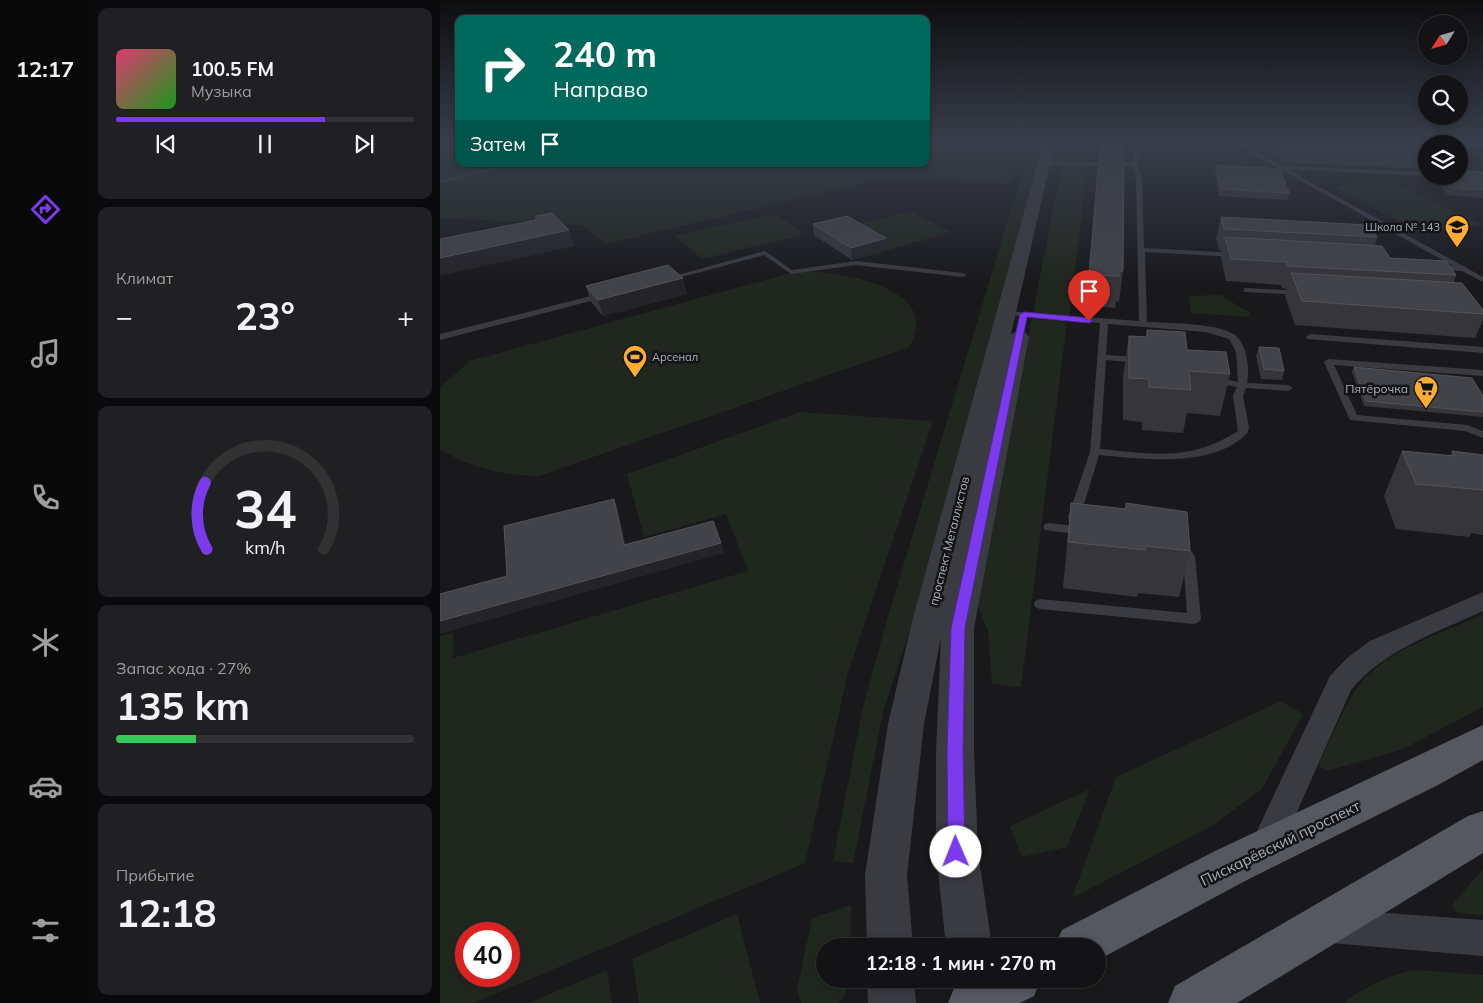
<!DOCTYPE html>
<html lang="ru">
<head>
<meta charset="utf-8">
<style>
  body { margin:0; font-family:Mulish,sans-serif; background:#202022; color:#f1f3f6; height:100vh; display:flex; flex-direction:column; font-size:19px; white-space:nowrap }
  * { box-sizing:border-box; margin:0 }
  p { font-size:16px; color:#9d9ea0 }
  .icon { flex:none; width:28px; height:28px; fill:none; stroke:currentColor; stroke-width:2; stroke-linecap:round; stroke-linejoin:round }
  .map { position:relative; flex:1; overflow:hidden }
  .panel { display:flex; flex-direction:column; gap:8px; padding:8px; background:#0a0a0c; width:350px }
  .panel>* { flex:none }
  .top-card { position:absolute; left:15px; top:15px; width:475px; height:152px; border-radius:10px; box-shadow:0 2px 8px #0003,0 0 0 1px #323234; background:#00695c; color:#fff; overflow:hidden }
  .needle { width:32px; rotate:233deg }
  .fabs { position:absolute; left:978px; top:15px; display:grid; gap:10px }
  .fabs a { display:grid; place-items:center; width:50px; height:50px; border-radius:50%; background:#131315; box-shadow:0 2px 8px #0003,0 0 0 1px #323234; font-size:25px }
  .speed { position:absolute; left:15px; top:922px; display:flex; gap:10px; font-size:25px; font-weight:700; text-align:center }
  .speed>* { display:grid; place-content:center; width:65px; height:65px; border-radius:50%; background:#131315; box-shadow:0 2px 8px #0003,0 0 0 1px #323234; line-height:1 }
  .speed .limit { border:8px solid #d22; background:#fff; color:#111 }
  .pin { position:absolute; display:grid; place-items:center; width:42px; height:42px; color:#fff; margin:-51px -21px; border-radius:50% 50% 50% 0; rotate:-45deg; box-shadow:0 0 5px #0007 }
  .pin .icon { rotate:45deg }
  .me { position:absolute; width:55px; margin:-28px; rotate:359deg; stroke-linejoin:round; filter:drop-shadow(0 0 4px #0008) }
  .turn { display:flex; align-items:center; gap:18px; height:105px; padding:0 15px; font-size:22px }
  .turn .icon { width:65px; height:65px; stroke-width:2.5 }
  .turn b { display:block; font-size:35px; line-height:42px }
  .then { display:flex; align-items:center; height:48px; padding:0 15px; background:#0003; gap:10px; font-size:19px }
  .big { font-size:38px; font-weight:700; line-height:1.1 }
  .panel .widget { flex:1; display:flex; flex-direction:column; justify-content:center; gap:8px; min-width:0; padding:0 18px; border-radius:10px; background:#202022 }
  .panel .dial { align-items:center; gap:0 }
  .dial svg { height:130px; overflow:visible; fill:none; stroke:#323234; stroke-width:7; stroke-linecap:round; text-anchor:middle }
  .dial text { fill:#f1f3f6; stroke:none }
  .song { display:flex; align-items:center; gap:15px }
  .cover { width:60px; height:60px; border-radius:8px; background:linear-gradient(135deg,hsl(340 70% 55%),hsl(120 70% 35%)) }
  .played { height:5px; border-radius:2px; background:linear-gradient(90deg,#7c3aed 70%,#323234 70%) }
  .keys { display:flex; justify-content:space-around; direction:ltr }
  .heat { display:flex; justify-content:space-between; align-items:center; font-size:28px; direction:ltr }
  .charge { height:8px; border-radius:4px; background:linear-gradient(90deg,#34c759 27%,#323234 0) }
  .trip { position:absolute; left:376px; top:938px; width:290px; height:50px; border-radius:25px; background:#131315; box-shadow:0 2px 8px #0003,0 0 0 1px #323234; font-weight:700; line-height:50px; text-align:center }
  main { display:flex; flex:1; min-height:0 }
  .tabs { display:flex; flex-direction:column; width:90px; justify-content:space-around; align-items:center; background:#080808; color:#9d9ea0 }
  .tabs .icon { width:35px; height:35px }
  .tabs .on { color:#7c3aed }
  .tabs b { font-size:22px; color:#f1f3f6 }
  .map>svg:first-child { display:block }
  .green { fill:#1f271f; fill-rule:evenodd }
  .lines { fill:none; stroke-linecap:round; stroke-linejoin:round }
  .stream { stroke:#2e3941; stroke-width:3 }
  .service { fill:#3a3b41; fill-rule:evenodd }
  .minor { fill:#3a3b41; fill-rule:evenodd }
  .tertiary { fill:#3a3b41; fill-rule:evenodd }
  .primary { fill:#565860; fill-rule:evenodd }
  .wall { fill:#35353a }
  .shaded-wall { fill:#242428 }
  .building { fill:#424348; stroke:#52545a }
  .route { fill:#7c3aed; stroke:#51269a }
  .labels { text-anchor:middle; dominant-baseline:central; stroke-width:5; stroke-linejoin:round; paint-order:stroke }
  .far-poi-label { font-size:11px; fill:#abb1bc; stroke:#141417; text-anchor:end }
  .poi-label { font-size:12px; fill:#abb1bc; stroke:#141417; text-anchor:end }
  .street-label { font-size:12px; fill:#abb1bc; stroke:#141417 }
  .near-street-label { font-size:15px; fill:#abb1bc; stroke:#141417 }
</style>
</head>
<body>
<main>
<nav class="tabs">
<b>12:17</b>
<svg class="icon on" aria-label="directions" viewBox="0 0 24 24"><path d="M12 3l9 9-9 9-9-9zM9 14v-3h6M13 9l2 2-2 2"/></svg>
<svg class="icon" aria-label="music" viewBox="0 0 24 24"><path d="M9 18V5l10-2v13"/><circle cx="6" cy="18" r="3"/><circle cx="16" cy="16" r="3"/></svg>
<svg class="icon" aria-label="phone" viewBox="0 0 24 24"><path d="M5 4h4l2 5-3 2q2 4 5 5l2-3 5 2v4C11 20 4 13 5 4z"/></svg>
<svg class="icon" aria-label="climate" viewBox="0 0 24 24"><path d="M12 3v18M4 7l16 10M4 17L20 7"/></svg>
<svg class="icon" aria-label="car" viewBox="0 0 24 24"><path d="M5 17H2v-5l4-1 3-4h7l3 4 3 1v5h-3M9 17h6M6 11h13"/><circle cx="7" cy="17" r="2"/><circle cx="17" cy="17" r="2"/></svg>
<svg class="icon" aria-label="filters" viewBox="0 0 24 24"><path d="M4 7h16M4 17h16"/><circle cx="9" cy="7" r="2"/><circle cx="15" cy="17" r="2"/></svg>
</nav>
<section class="panel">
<div class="widget">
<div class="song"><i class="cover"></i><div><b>100.5 FM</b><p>Музыка</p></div></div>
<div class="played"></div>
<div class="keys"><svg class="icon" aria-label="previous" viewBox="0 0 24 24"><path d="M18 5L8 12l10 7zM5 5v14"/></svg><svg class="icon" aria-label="pause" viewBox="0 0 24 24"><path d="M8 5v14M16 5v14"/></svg><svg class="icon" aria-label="next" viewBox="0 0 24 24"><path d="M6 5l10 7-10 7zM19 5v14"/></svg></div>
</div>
<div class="widget"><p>Климат</p>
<div class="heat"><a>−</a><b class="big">23°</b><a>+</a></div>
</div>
<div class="widget dial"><svg viewBox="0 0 100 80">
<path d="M14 69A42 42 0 1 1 86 69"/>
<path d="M14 69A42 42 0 0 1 13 28" stroke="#7c3aed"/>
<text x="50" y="56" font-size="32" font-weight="700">34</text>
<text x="50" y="72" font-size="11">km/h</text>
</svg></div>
<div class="widget"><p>Запас хода · 27%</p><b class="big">135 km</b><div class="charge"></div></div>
<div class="widget"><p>Прибытие</p><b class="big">12:18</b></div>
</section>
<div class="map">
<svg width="1043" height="1003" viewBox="0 0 1043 1003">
  <rect width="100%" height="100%" fill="#19191c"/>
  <g class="green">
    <path d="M0 142H19V164H486V142H585L571 184 442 179 165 244 143 225 0 218Z"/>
    <path d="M650 142 648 163 623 162 626 143Z"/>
    <path d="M591 144 601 148 474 618 443 712 413 863 393 861 422 711 448 616Z"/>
    <path d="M622 164 648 165 629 316 593 313Z"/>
    <path d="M949 180 1043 225 980 233 892 186Z"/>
    <path d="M470 211 511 232 412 260 374 235Z"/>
    <path d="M329 215 338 216 363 232 359 236 262 259 235 236Z"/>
    <path d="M358 271C395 271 506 286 469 347L99 476C63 475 31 469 0 449V387L30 361Z"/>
    <path d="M780 295 809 312 810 317 751 313 748 296Z"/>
    <path d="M592 318 627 322 581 687 552 684 548 631 537 604Z"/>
    <path d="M360 412 493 421 408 673 365 863 34 1003H0V636L13 632V658L308 571 286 514 204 537 187 474ZM26 934H69V976H26Z"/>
    <path d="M1043 614V707L963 749 887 771 880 767 879 764C890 741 900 716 913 694 940 650 999 635 1043 614Z"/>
    <path d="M841 701 863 714 822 789 772 826 632 898 676 777Z"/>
    <path d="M650 789 627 847 582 857 570 826Z"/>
    <path d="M1043 869V915L1017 913 1012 905Z"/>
    <path d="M411 905V946H385V979H409L405 994 399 1003H361L357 990 372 918Z"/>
    <path d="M297 914 320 1003H199L192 959Z"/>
    <path d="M167 970 172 1003H89Z"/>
    <path d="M978 970 1043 975V1003H903C930 985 945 975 978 970Z"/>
  </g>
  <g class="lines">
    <g class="stream">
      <path d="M67 165 70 164"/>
      <path d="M0 182 56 168"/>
    </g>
    <g class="service">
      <path d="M589 142H598L611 147 608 149Z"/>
      <path d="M747 142H753V151L700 150 698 165 702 179 704 248 796 253 800 255 796 257 705 252 707 322C728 323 779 323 795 335 807 344 810 369 807 383L848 385 853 388 848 391 806 388 803 396 809 427 808 432C775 469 703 459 659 455L640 517 634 521 630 520 628 517 650 452 660 323 567 315 563 313 567 311 699 321 696 179 693 167 605 165 602 163 605 161 693 163 696 147 748 148ZM668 324 766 332 789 339 796 352 798 382 774 377 769 380 771 382 797 387 793 396 798 431C749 462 715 454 660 449L666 360 699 363 703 360 699 357 666 355Z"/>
      <path d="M792 142H799L842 166 986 172V176L847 169 1043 277V282L1022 271 993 269 992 267 996 265 1013 266Z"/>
      <path d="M1019 144 1043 145V149L1019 148Z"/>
      <path d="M325 251 352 270 416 261 523 273 527 275 523 277 416 265 351 274 324 255 227 281 223 279Z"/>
      <path d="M804 288 862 291 866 293 862 295 807 292H804Z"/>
      <path d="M163 293 167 295 166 297 0 340V334Z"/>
      <path d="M870 334 1043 347V353L867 339 866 337Z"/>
      <path d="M888 359 1043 370V376L894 365 917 415 1027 425 1043 431V438L1025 431 910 420 884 362Z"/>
      <path d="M609 523 643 527 649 531 643 535 605 530 603 527 605 524Z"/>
      <path d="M740 541 744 542 755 556 761 619 759 622 754 624 600 609 595 607 594 604 595 601 600 599 747 613 743 557 734 545Z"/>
    </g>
    <g class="minor">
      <path d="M1043 592V611C996 633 945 649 911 690L836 859 825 863 814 859 809 848 890 676 907 658 930 641Z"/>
      <path d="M891 909 1043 920V956L891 943 879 938 874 926 879 914Z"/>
    </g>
    <g class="tertiary">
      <path d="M603 142H615L571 334 579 331 586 333 589 337 534 628V752L538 852 552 946H506L496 852V752L501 637 484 724 467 875 473 946H427L425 875 448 724 472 622Z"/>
      <path d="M427 979H474L476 1003H428Z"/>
    </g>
    <g class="primary">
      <path d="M1043 725V760L998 785 805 881 658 960V946H615L622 930 775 851Z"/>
      <path d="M1043 811V853L797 1003H728L735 986 1028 816Z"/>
      <path d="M529 979H601L594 996 580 1003H508L515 986Z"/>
    </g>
  </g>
  <g class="wall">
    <path d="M833 142H1006L986 144V169L843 162Z"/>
    <path d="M776 165 849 193 847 200 779 196 775 172Z"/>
    <path d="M658 169 683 271 679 302 676 301 675 308 646 306Z"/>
    <path d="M1043 172V198L1008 195 994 176H1019Z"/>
    <path d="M781 217 937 237 935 245 950 258 1016 275 1014 282 1043 310V320L1035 338 855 325 845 296 847 289 842 288 841 285 786 281 781 258 782 251 779 250 776 238Z"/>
    <path d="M373 224 447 250 412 260 374 235Z"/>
    <path d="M146 286 247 294 163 316 151 302Z"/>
    <path d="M707 330 747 350 790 374 780 416 747 413 743 433 702 430V422L683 420V376L689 336 706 337Z"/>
    <path d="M819 347 844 371 842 380 821 379 816 356Z"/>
    <path d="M914 367 1043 396V417L924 406 912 372Z"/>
    <path d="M962 451 1010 456 1012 451 1043 455V535L1031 533 1029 537 956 529 944 496Z"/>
    <path d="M631 503 685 509 686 503 750 551 739 597 698 593 697 597 623 588Z"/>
  </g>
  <g class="shaded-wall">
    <path d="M129 230 134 246 0 276V258Z"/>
    <path d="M446 238 447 250 412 260 411 248Z"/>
    <path d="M243 278 247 294 163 316 158 300Z"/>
    <path d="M174 499 178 509 188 555 184 545Z"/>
    <path d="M281 543 284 553 0 634V621Z"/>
  </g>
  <g class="building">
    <path d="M883 142H1006L1008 144H986V147Z"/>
    <path d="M660 145 681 146V149H684L683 271H679V276L649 275Z"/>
    <path d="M776 165 840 169 849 193 781 189Z"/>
    <path d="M1019 170 1043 172V190L1010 188 1001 176H1019Z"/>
    <path d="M112 213 129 230 0 258V239L96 220V216Z"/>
    <path d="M407 216 446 238 411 248 373 224Z"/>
    <path d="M781 217 929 225 937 237 784 229Z"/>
    <path d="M785 237 942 246 950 258 1006 261 1016 275 848 266 847 262 791 259Z"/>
    <path d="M228 265 243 278 158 300 146 286Z"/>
    <path d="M851 273 1022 283 1043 310V314L862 301Z"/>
    <path d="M707 330 745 332 747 350 786 352 790 374 749 371 751 390 709 387V379L689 378V336L707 337Z"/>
    <path d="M819 347 839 348 844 371 824 369Z"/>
    <path d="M914 367 1032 378 1043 396V412L926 401Z"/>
    <path d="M962 451 1015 456 1012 451 1043 455V490L976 484Z"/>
    <path d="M174 499 184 545 273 521 281 543 0 621V594L67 576 64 526Z"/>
    <path d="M631 503 686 509V503L747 512 750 551 706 546V550L628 542Z"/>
  </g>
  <linearGradient id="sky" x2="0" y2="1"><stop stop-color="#0e0e0f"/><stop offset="0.5" stop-color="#383e4b"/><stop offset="1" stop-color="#383e4b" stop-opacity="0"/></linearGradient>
  <rect width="1043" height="283" fill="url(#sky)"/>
  <path class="route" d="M584 312 649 318 653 321 649 323 587 317 525 628 523 752 525 852 523 858 516 860 510 858 508 852 507 752 511 628 580 314Z"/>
  <defs>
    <symbol id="school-pin" viewBox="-11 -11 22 30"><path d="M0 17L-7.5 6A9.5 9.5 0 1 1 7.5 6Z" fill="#fdae30" stroke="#141417"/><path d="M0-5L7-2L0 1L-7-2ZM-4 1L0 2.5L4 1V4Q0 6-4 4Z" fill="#111"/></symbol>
    <symbol id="stadium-pin" viewBox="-11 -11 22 30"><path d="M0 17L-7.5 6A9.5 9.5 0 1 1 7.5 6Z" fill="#fdae30" stroke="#141417"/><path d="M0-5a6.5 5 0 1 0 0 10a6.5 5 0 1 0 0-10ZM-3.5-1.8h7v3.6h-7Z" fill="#111"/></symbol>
    <symbol id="supermarket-pin" viewBox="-11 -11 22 30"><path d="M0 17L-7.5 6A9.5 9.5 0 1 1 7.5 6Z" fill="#fdae30" stroke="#141417"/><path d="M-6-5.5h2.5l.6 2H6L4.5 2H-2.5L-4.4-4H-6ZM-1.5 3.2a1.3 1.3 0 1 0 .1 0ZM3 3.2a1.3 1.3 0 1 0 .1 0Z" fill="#111"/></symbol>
  </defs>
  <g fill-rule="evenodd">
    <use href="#school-pin" x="1003" y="213" width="28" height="38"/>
    <use href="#stadium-pin" x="181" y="343" width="28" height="38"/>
    <use href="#supermarket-pin" x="972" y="374" width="28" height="38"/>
  </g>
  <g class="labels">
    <g class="far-poi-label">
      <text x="1000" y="227">Школа № 143</text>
      <text x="212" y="357" text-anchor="start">Арсенал</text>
    </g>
    <g class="poi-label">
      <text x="968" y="388">Пятёрочка</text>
    </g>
    <g class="street-label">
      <text transform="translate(509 541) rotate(-76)">проспект Металлистов</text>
    </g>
    <g class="near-street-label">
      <text transform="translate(840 843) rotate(-26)">Пискарёвский проспект</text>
    </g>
  </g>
</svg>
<div class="fabs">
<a><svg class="needle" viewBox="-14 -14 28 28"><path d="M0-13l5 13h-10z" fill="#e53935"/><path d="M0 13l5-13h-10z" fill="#9d9ea0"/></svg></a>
<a><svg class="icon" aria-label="search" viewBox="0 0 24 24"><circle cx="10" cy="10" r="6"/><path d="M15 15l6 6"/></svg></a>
<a><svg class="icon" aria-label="layers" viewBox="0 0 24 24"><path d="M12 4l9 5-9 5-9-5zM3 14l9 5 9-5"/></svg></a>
</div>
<div class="speed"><div class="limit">40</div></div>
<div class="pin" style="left:649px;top:321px;background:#d93025"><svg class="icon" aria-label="arrive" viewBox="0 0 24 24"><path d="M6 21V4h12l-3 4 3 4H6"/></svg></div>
<svg class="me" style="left:516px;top:852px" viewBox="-20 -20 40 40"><circle r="19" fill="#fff"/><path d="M0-13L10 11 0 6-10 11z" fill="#7c3aed"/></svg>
<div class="trip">12:18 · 1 мин · 270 m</div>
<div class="top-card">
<div class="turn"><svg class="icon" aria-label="right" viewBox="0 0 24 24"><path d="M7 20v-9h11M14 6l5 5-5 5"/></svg><div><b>240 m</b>Направо</div></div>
<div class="then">Затем<svg class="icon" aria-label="arrive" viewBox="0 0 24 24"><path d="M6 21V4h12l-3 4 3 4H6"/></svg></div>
</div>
</div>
</main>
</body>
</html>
